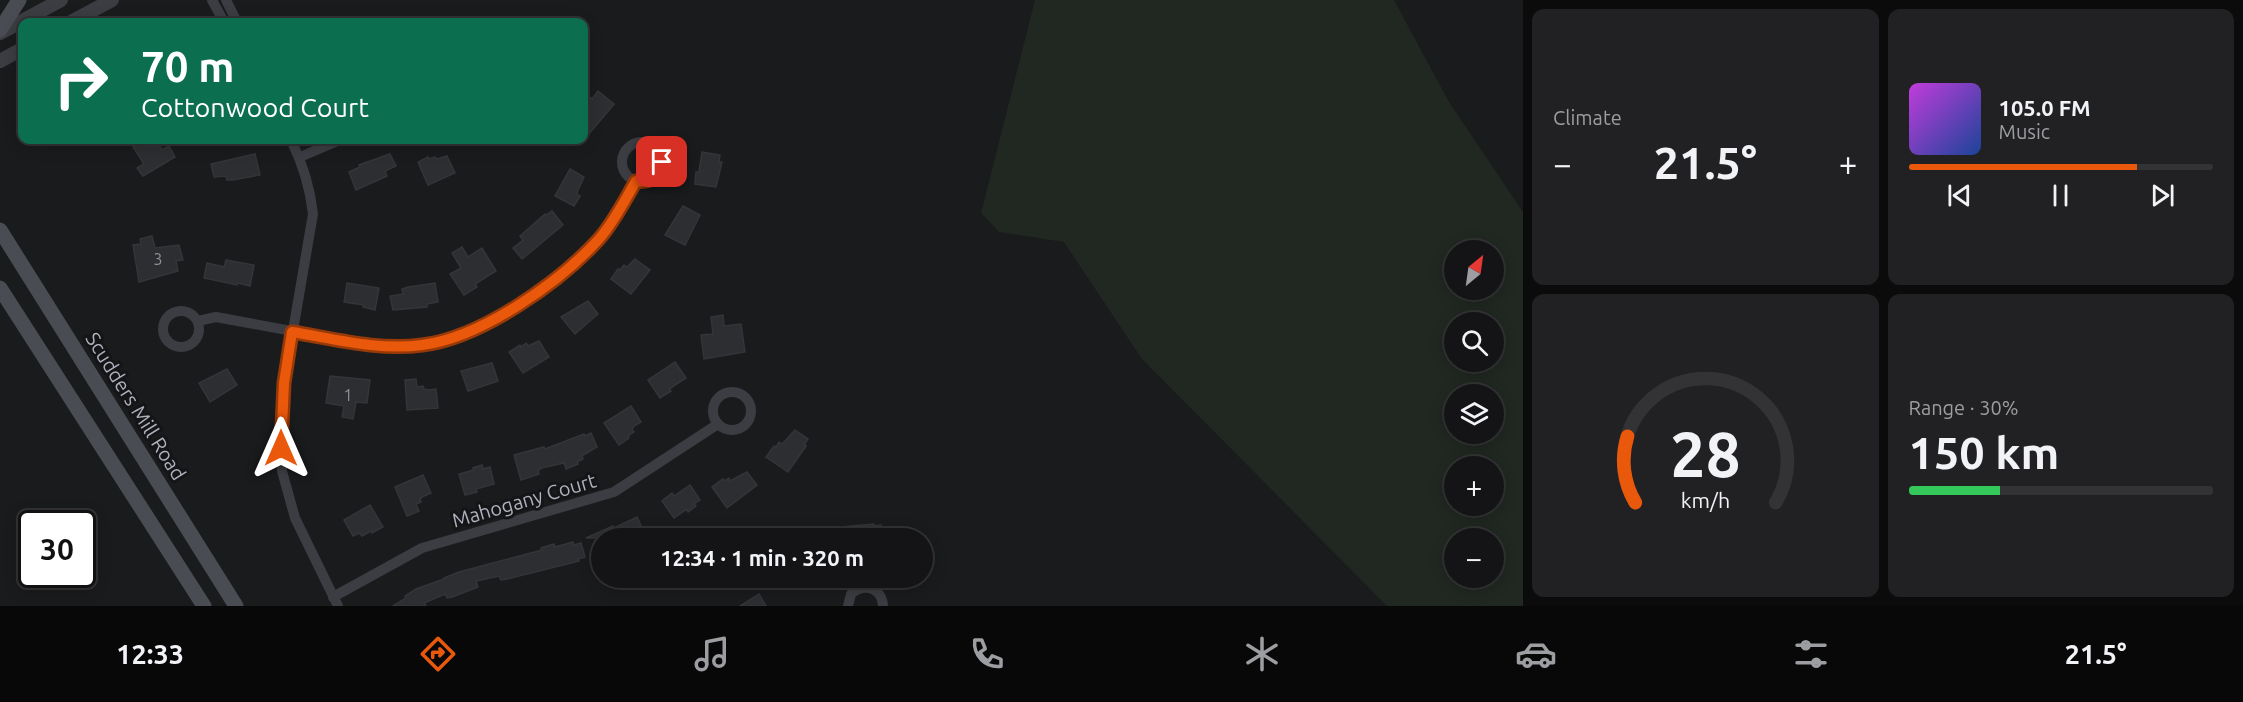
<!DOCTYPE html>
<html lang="en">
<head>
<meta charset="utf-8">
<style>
  body { margin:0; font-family:Ubuntu,sans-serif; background:#212123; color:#f1f3f6; height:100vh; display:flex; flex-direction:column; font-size:22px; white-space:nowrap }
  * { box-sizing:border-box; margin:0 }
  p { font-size:20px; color:#9d9ea1 }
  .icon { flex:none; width:33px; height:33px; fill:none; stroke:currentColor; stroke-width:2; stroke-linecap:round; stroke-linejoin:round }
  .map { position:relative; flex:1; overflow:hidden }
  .panel { display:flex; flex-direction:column; gap:9px; padding:9px; background:#0b0b0c; width:720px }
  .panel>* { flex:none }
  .banner { position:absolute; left:18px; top:18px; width:570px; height:126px; border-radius:12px; box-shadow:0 3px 15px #0003,0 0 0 2px #333335; background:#0b6e4f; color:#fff; overflow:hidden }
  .needle { width:39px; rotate:29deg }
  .buttons { position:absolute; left:1444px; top:240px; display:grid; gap:12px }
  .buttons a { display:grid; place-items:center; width:60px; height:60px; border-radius:50%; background:#141416; box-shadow:0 3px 15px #0003,0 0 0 2px #333335; font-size:30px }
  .speed { position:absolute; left:18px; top:510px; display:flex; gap:12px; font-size:30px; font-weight:700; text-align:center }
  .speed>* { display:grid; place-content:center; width:78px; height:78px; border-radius:50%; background:#141416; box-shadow:0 3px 15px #0003,0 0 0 2px #333335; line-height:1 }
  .speed .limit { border:3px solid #111; border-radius:9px; background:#fff; color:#111 }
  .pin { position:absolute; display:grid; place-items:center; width:51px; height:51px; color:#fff; margin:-26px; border-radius:12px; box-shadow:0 3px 9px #0006 }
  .me { position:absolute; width:66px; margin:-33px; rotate:0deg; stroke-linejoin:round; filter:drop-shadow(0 0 4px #0008) }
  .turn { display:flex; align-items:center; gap:21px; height:126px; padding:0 24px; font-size:27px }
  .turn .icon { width:78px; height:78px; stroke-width:2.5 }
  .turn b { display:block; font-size:42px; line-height:51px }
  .big { font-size:45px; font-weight:700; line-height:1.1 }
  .panel .widget { flex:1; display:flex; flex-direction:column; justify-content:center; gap:9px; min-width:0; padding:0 21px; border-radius:12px; background:#212123 }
  .panel .dial { align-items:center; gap:0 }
  .dial svg { height:156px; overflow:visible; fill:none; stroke:#333335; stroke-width:7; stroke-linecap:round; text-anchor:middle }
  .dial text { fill:#f1f3f6; stroke:none }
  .song { display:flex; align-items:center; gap:18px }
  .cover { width:72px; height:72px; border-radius:9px; background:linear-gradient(135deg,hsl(290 70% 55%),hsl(220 70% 35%)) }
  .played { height:6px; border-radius:3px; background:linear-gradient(90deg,#ea580c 75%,#333335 75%) }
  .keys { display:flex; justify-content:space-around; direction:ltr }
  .heat { display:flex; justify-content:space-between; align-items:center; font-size:33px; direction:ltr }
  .charge { height:9px; border-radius:4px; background:linear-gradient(90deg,#34c759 30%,#333335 0) }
  .panel .tiles { flex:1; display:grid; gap:9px; grid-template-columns:repeat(2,1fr) }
  .trip { position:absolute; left:591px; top:528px; width:342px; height:60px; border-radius:30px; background:#141416; box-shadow:0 3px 15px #0003,0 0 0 2px #333335; font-weight:700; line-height:60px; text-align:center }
  .tabs { display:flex; height:96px; justify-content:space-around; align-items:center; background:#080809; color:#9d9ea1 }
  .tabs .icon { width:42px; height:42px }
  .tabs .active { color:#ea580c }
  .tabs b { font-size:27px; color:#f1f3f6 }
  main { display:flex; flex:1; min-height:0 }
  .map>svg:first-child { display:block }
  .green { fill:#202821; fill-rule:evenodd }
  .building { fill:#2d2e31; stroke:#343539; stroke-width:1.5 }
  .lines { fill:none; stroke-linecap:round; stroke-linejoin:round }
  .minor { stroke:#3b3d42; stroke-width:10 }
  .tertiary { stroke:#3b3d42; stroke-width:14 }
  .secondary { stroke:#494c52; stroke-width:15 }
  .route-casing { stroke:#983908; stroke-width:15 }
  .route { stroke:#ea580c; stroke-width:10 }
  .labels { text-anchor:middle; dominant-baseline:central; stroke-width:6; stroke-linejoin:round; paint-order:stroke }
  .number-label { font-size:16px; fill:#8c9099 }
  .street-label { font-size:20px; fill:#adb2bd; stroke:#151518 }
</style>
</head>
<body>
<main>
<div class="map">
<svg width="1523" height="606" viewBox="0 0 1523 606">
  <rect width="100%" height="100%" fill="#1a1b1d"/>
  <path class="green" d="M1035 0H1394L1449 102 1523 212V606H1387L1142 359 1064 242 999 232 981 213ZM1455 250H1494V290H1455ZM1455 322H1494V362H1455ZM1455 394H1494V434H1455ZM1455 466H1494V506H1455ZM1494 538V578H1455V538Z"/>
  <g class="building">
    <path d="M598 91 614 104 584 140V92L592 99Z"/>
    <path d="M144 140H151L156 146 159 145 162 150 169 146 175 157 143 176 137 168 144 164 133 147Z"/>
    <path d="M702 152 720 155 719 162H722L716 187 695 184 696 172H699Z"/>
    <path d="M255 154 260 175 232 180H227L226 176 214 177 211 164Z"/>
    <path d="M390 154 396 166 385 171 387 176 356 190 349 172 360 167 359 165Z"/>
    <path d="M447 156 455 173 428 185 418 162 428 157 429 159 435 157 437 159Z"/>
    <path d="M570 169 584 177 578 190 577 194 580 196 574 206 555 196Z"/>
    <path d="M683 206 700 215 685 245 665 235Z"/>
    <path d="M552 211 563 225 522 259 513 248 523 240 520 236 545 214 546 215Z"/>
    <path d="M152 236 155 248 179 245 183 260 176 261 178 271 139 282 133 245 141 244 140 239Z"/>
    <path d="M462 247 468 257 482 248 496 271 475 284 477 287 464 295 450 274 461 268 452 253Z"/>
    <path d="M635 259 650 270 631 294 611 279 618 269 620 270 624 265 627 267Z"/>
    <path d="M226 260 254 265 250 286 238 283 237 285 204 278 207 263 224 267Z"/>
    <path d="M347 283 379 288 375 310 363 307 364 305 344 302Z"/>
    <path d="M435 283 438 302 427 304V307L393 310 390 296 403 294 402 289 408 287Z"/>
    <path d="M588 301 598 314 575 334 561 317Z"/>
    <path d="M723 315 724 326 741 324 745 352 704 359 701 335 713 334 711 317Z"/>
    <path d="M539 341 549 357 523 373 509 352 520 345 521 347 526 343 528 346Z"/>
    <path d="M675 362 686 378 669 389 671 391 660 398 648 380Z"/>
    <path d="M492 363 498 381 468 391 461 371Z"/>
    <path d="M227 369 237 385 210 402 199 383Z"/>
    <path d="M330 376 370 380 367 403 356 402 353 419 342 417 344 406 326 403Z"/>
    <path d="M416 379 417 387 423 386 424 389 428 390 436 389 438 408 407 410 405 380Z"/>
    <path d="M631 406 641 422 634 426 632 430 634 432 628 436 629 438 619 445 604 423Z"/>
    <path d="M795 430 808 439 804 445 806 446 788 472 766 457 774 446 776 447 779 442 782 444 785 441Z"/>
    <path d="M591 433 597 447 585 454 582 456 583 459 577 462 578 464 566 469 564 463 541 468 538 471 539 474 521 480 514 455 544 447 545 449 584 434 585 436Z"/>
    <path d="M482 465 483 469 490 467 494 484 476 489 477 492 465 495 459 474 474 470 473 468Z"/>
    <path d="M747 472 757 485 727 508 712 487 723 479 724 481 729 478 730 481Z"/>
    <path d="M423 475 431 493 424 496 420 499 421 502 416 504 419 511 407 516 395 487Z"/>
    <path d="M690 485 700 500 694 504 696 506 688 512 687 509 674 518 662 501 672 493 674 496Z"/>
    <path d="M370 505 383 527 372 533 371 531 362 536 359 533 353 536 344 520Z"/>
    <path d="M637 517 647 538H586L613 526 614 528Z"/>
    <path d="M874 524V526L881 525 883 538H842L841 527Z"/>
    <path d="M573 542 574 545 581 543 585 557 578 559 579 561 507 579 501 580 499 576 476 581 478 587 452 597 447 598 445 594 424 603 426 606H393L406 598 405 596 416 589 444 579V578L459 572 542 550 541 548 554 544 555 547Z"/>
    <path d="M759 594 766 606H740Z"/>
  </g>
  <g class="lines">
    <g class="minor">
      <path d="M212 0 224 22"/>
      <path d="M226 0 237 22"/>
      <path d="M291 140C303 164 310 187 313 214L284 383 281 426 282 471 295 518 338 606"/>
      <circle cx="642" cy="162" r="20"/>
      <path d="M300 157 340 140"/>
      <circle cx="181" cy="329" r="18"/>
      <path d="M198 321 216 317 379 347 424 345 471 331 507 313 561 273 600 238 622 206 636 181"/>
      <circle cx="732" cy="411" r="19"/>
      <path d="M333 597 422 548 614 492 718 424"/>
      <path d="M848 606 851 594C864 583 882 587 883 606"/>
    </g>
    <g class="tertiary">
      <path d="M71 22 112 0"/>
      <path d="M0 33 61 0"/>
      <path d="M0 61 22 49"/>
    </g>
    <g class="secondary">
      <path d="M0 30 19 0"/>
      <path d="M0 230 236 606"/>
      <path d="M0 288 204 606"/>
    </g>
  </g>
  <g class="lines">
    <defs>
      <path id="route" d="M281 448 284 383 292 332C335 339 379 351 422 345 481 338 560 282 599 239 614 222 625 200 636 181 650 183 660 177 662 162"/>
    </defs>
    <use href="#route" class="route-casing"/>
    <use href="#route" class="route"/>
  </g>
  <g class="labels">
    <g class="number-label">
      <text x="158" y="259">3</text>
      <text x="348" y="395">1</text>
    </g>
    <g class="street-label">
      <text transform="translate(136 406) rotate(58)">Scudders Mill Road</text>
      <text transform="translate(524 500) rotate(-16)">Mahogany Court</text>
    </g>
  </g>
</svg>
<div class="buttons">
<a><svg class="needle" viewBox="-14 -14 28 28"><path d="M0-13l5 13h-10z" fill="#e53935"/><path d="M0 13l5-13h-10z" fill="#9d9ea1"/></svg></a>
<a><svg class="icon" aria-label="search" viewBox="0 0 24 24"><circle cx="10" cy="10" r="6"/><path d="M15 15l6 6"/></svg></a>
<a><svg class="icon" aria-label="layers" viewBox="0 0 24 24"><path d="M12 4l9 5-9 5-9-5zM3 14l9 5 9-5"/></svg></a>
<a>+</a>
<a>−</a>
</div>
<div class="speed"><div class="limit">30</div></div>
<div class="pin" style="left:662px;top:162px;background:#d93025"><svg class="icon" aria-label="arrive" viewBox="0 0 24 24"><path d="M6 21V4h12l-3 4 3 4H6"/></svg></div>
<svg class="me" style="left:281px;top:448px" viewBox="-20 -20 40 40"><path d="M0-17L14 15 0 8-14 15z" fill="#ea580c" stroke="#fff" stroke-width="4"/></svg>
<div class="trip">12:34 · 1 min · 320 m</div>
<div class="banner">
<div class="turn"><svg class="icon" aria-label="right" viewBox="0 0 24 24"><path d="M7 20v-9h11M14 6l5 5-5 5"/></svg><div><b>70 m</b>Cottonwood Court</div></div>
</div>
</div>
<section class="panel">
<div class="tiles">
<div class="widget"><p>Climate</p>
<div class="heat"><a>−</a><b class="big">21.5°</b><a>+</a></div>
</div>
<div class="widget">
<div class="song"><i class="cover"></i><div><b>105.0 FM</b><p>Music</p></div></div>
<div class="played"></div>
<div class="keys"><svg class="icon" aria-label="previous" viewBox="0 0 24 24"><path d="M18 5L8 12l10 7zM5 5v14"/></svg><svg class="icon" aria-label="pause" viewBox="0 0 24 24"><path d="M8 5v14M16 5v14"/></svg><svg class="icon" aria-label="next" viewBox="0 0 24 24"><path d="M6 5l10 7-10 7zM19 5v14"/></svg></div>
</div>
<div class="widget dial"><svg viewBox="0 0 100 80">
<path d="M14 69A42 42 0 1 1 86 69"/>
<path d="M14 69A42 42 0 0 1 10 35" stroke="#ea580c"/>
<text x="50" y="56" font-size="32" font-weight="700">28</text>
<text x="50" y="72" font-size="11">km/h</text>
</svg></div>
<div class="widget"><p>Range · 30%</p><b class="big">150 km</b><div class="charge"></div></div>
</div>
</section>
</main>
<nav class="tabs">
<b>12:33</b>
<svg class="icon active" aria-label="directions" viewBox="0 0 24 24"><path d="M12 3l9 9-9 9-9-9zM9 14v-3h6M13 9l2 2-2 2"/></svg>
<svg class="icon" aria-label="music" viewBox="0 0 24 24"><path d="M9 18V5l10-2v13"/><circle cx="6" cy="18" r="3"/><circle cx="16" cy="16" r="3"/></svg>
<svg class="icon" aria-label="phone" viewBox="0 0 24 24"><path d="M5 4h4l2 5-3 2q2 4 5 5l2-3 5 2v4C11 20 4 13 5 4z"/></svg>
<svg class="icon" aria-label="climate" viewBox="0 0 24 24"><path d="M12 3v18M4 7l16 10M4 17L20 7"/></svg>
<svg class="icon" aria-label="car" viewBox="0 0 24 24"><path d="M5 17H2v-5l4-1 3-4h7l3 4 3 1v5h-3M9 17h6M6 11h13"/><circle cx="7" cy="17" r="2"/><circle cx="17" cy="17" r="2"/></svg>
<svg class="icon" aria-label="filters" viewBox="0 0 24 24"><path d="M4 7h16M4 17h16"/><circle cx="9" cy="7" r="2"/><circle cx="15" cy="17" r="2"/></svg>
<b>21.5°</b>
</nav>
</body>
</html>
